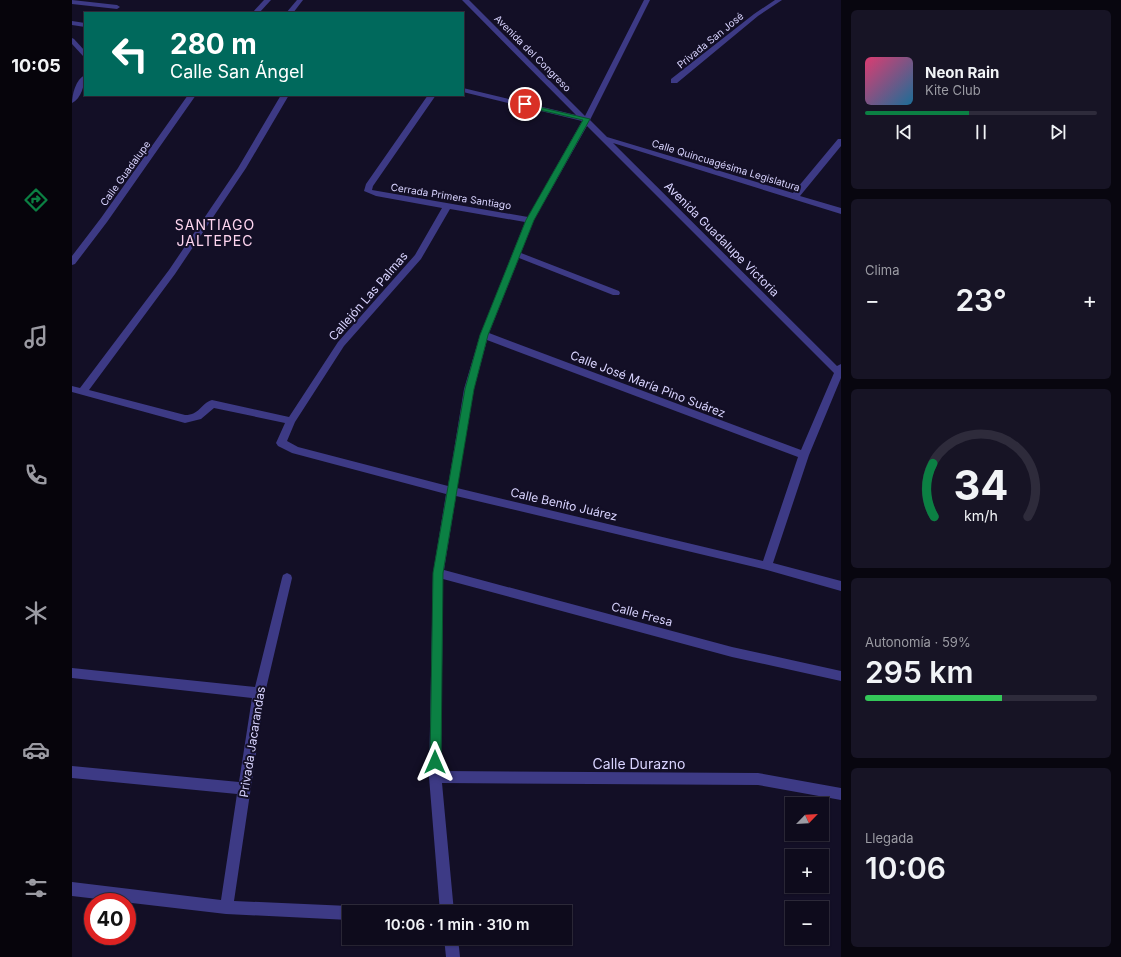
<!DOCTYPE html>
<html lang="es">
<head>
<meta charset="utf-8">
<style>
  body { margin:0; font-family:Inter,sans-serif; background:#171425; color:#f1f3f6; height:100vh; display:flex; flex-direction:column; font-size:15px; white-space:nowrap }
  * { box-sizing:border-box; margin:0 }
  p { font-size:13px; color:#9b9ba3 }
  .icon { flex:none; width:22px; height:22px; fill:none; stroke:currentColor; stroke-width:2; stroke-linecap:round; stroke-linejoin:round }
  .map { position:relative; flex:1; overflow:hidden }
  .sheet { display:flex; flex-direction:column; gap:10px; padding:10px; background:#08060f; width:280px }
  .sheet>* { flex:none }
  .top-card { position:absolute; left:12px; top:12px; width:380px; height:84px; border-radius:0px; box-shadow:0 1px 3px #0004,0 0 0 1px #2e2b3b; background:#00695c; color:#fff; overflow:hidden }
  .needle { width:26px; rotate:65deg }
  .buttons { position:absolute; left:713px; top:797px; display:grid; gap:8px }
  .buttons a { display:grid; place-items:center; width:44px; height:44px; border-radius:0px; background:#0e0b1c; box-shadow:0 1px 3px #0004,0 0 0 1px #2e2b3b; font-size:20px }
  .speed { position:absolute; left:12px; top:893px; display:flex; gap:8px; font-size:20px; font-weight:700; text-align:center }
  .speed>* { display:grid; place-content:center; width:52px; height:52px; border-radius:50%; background:#0e0b1c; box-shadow:0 1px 3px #0004,0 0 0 1px #2e2b3b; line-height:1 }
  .speed .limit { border:6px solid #d22; background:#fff; color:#111 }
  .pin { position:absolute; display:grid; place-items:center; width:34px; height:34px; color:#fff; margin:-17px; border:2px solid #fff; border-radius:50%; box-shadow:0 1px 4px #0007 }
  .me { position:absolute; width:44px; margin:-22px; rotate:0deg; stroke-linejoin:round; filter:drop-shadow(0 0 3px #0008) }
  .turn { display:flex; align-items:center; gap:14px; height:84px; padding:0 20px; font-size:18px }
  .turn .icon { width:52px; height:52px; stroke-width:2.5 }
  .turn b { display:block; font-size:28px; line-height:34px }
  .big { font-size:30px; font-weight:600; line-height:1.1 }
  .sheet .card { flex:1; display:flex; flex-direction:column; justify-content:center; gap:6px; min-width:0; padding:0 14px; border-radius:6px; background:#171425 }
  .sheet .dial { align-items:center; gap:0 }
  .dial svg { height:104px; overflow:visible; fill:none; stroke:#2e2b3b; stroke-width:7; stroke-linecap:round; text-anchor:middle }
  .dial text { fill:#f1f3f6; stroke:none }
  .song { display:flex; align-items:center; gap:12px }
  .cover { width:48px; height:48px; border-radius:6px; background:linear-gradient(135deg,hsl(340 70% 55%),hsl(200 70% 35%)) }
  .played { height:4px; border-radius:2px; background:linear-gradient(90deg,#0b8043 45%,#2e2b3b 45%) }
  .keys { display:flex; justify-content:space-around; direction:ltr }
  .heat { display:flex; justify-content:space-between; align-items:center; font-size:22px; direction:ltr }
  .charge { height:6px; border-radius:3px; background:linear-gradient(90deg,#34c759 59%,#2e2b3b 0) }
  .trip { position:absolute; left:270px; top:905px; width:230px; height:40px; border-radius:0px; background:#0e0b1c; box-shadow:0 1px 3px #0004,0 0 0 1px #2e2b3b; font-weight:600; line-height:40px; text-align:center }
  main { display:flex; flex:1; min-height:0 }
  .tabs { display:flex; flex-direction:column; width:72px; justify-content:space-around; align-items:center; background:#06040b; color:#9b9ba3 }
  .tabs .icon { width:28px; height:28px }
  .tabs .active { color:#0b8043 }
  .tabs b { font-size:18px; color:#f1f3f6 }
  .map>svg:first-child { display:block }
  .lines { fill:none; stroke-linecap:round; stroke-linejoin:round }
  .minor { fill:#3d3a85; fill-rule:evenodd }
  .route { fill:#0b8043; stroke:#07532c }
  .labels { text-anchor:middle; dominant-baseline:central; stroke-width:4; stroke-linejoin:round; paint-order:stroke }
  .far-street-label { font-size:10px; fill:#d9d4ff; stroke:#130f26 }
  .street-label { font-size:12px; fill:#d9d4ff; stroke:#130f26 }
  .quarter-label { font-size:14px; letter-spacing:1px; fill:#ffd6f0; stroke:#130f26 }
  .near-street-label { font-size:14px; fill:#d9d4ff; stroke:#130f26 }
</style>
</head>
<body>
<main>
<nav class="tabs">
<b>10:05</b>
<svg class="icon active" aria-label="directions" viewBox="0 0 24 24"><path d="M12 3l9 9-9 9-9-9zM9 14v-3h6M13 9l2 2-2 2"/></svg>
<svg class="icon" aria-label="music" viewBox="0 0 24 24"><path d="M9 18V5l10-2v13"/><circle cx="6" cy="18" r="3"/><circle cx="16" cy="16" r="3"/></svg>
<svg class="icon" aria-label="phone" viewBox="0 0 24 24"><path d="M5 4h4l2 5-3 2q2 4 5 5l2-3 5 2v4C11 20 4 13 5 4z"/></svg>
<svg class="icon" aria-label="climate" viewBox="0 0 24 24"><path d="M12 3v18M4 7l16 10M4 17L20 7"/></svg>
<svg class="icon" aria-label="car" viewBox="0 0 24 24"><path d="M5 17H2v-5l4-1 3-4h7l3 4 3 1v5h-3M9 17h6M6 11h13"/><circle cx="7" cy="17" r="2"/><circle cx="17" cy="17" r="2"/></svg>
<svg class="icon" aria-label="filters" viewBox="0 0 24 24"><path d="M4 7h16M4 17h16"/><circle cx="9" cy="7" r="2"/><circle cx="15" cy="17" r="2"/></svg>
</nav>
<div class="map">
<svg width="769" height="957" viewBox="0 0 769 957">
  <rect width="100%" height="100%" fill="#130f26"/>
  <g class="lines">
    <g class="minor">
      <path d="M0 0 45 5 48 7 45 9 0 4Z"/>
      <path d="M192 0H199L187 13H180Z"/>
      <path d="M225 0H231L221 13H214Z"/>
      <path d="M390 0H397L513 116 572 0H578L518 120 535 137 721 193 766 139H769V146L728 196 769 208V214L541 143 765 366 769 364V378L737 455 701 563 769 581V591L695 570 384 496 372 570 660 647 769 671V681L660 657 371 579 369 771 686 773 769 788V800L686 785 370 783 382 912H368L357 777 361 573 374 494 220 453 206 446 204 443 213 423 142 408 129 419 113 423 0 392V386L8 388 97 270 166 168 209 95H217L174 168 103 274 17 390 113 415C128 415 128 404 140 400L217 417 266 342 343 255 370 208 304 196 292 191 294 184 356 95H364L301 186 300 190 456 217 510 121 391 92V88L504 115ZM515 126 762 373 729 450 417 333 447 258 541 295H547L548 293 547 291 449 253 462 220ZM378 209 453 222 408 335 392 389 376 486 226 447 215 441 223 422 272 346 349 259ZM415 340 726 457 691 561 385 488 402 389Z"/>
      <path d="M703 0H710L686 16 605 83H599V79L682 14Z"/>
      <path d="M0 21 13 23V27L0 25Z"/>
      <path d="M0 38 2 39 13 51V57L11 56 0 44Z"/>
      <path d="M13 75C13 84 9 99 0 103 0 94 4 79 13 75Z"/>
      <path d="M116 95H124L35 222 3 264 0 265V256L29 218Z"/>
      <path d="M215 573 219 575 220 578 193 693 162 901 277 906 282 908 283 912H277V920L154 914 0 896V882L149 900 165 794 0 778V766L167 782 180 698 0 678V668L183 687 210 578 211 575Z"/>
      <path d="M372 938H386L388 957H374Z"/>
    </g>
  </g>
  <path class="route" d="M450 103 518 119 462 220 416 335 402 389 371 573 369 762 367 766 363 767 359 766 358 762 361 573 393 389 408 335 454 220 511 120 450 106Z"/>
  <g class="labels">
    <g class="far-street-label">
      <text transform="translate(638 40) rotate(-39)">Privada San José</text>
      <text transform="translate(461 53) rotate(45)">Avenida del Congreso</text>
      <text transform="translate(654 165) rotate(17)">Calle Quincuagésima Legislatura</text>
      <text transform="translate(53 173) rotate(-54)">Calle Guadalupe</text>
      <text transform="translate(379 196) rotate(9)">Cerrada Primera Santiago</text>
    </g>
    <g class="street-label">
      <text transform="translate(650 239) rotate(45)">Avenida Guadalupe Victoria</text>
      <text transform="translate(296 296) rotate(-49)">Callejón Las Palmas</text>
      <text transform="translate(576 384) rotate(21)">Calle José María Pino Suárez</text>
      <text transform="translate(492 504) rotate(13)">Calle Benito Juárez</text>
      <text transform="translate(570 614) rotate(15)">Calle Fresa</text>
      <text transform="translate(180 742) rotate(-81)">Privada Jacarandas</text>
    </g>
    <g class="quarter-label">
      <text x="143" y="224">SANTIAGO<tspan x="143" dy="16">JALTEPEC</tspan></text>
    </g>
    <g class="near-street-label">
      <text x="567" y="763">Calle Durazno</text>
    </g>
  </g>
</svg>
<div class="buttons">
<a><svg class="needle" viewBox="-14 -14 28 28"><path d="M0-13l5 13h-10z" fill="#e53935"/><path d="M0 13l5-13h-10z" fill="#9b9ba3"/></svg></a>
<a>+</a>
<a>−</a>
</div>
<div class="speed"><div class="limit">40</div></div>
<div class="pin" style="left:453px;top:104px;background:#d93025"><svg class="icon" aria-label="arrive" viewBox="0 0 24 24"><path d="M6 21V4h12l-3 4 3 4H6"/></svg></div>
<svg class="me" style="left:363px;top:762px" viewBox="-20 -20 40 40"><path d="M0-17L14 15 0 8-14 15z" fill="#0b8043" stroke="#fff" stroke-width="4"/></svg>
<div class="trip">10:06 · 1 min · 310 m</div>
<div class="top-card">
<div class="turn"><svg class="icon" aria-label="left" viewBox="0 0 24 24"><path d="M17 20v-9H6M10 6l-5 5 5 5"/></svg><div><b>280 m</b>Calle San Ángel</div></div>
</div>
</div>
<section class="sheet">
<div class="card">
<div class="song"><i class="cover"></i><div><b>Neon Rain</b><p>Kite Club</p></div></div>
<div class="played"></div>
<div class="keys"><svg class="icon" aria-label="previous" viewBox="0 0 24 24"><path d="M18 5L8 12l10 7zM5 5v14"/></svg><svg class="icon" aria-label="pause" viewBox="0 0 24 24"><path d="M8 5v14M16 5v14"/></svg><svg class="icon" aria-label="next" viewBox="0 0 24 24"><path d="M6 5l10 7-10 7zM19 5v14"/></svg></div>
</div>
<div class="card"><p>Clima</p>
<div class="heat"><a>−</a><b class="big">23°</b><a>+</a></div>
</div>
<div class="card dial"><svg viewBox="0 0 100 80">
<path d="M14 69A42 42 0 1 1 86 69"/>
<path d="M14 69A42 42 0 0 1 13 28" stroke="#0b8043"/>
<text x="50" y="56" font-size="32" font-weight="700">34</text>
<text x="50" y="72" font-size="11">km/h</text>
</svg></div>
<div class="card"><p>Autonomía · 59%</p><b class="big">295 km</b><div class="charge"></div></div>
<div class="card"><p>Llegada</p><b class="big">10:06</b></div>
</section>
</main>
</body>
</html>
